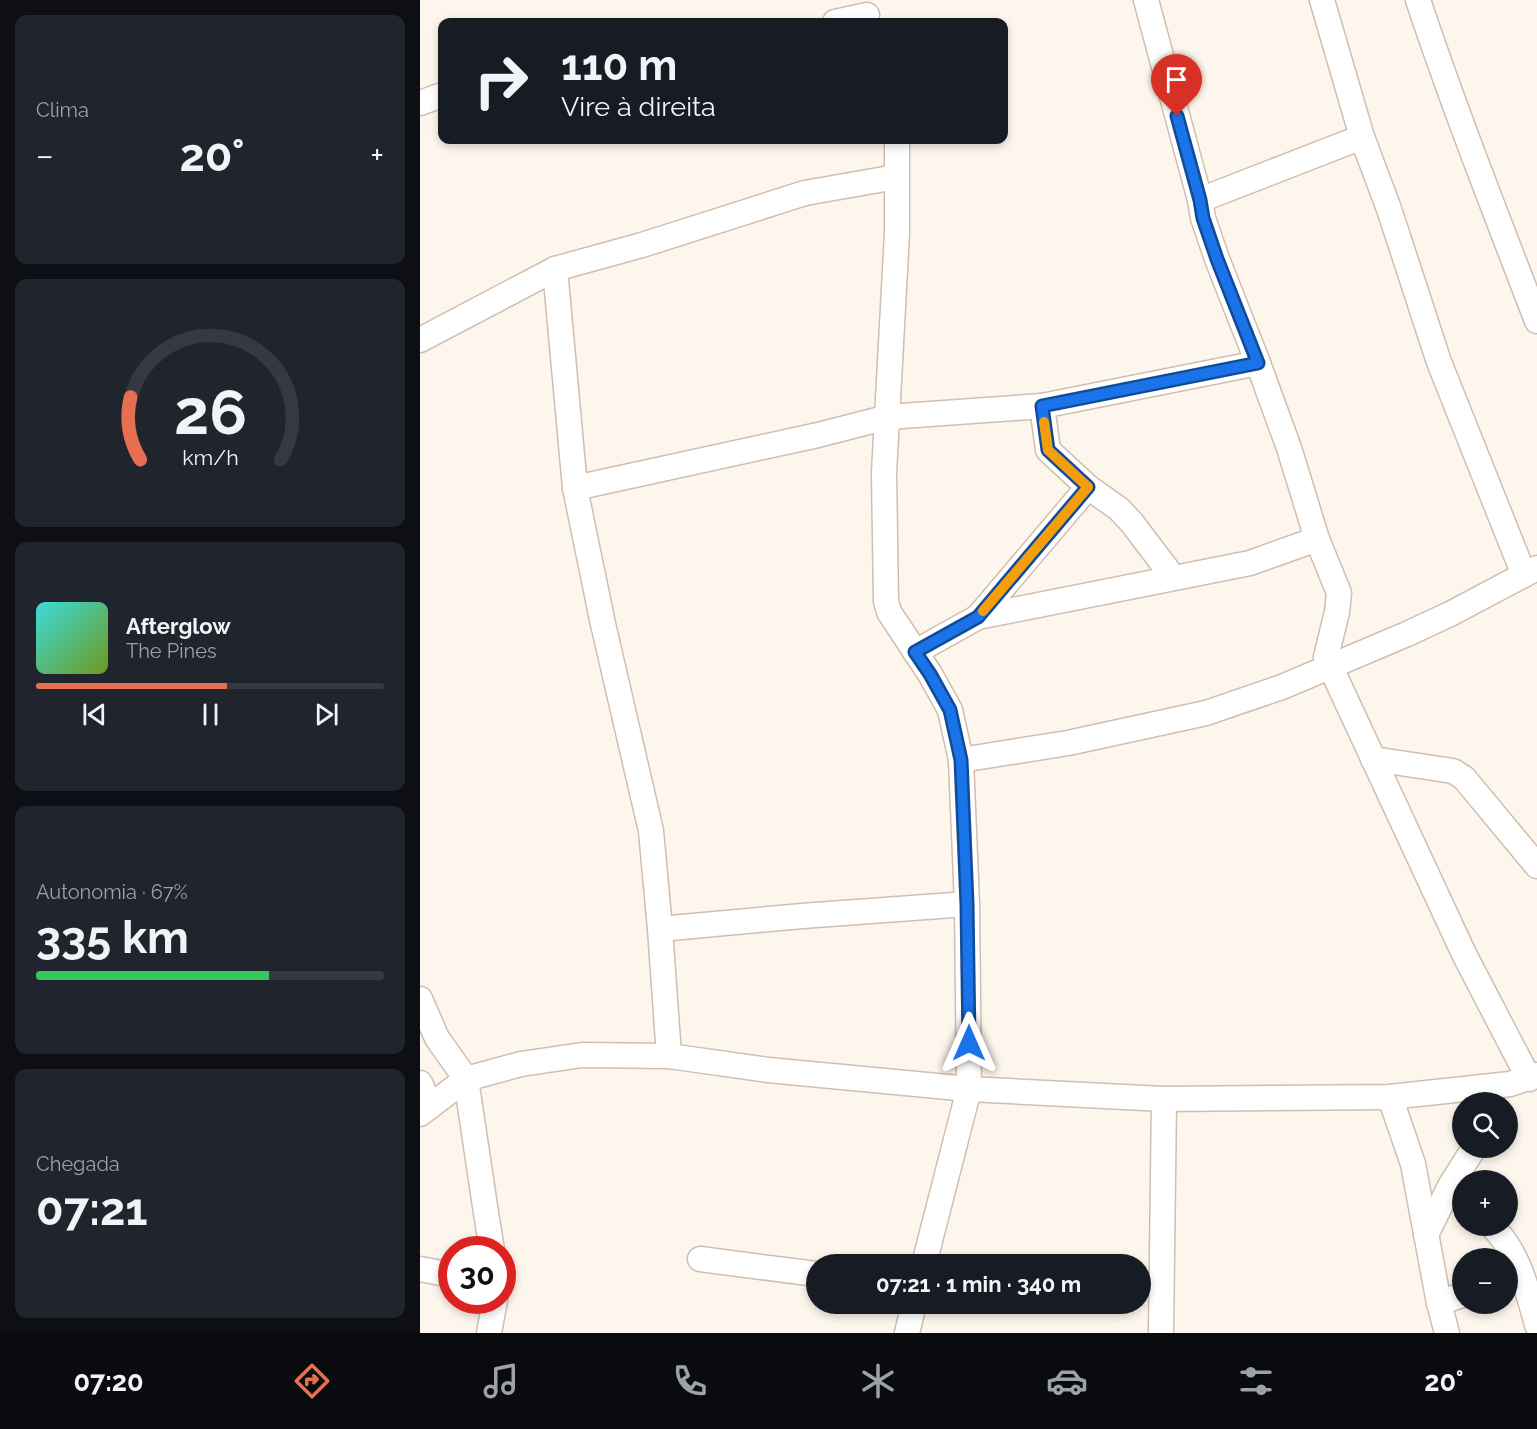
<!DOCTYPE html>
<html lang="pt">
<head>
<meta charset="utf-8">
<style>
  body { margin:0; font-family:Raleway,sans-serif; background:#20242c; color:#f1f3f6; height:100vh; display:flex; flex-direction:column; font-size:22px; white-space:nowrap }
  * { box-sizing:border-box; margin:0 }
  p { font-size:20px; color:#9ea1a6 }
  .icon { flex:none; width:33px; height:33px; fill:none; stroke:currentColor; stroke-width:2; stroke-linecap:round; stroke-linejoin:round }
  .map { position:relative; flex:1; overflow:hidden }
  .panel { display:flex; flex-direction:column; gap:15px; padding:15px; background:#0d0f14; width:420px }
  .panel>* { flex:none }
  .banner { position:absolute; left:18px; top:18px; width:570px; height:126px; border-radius:12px; box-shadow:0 3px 9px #0003; background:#171b24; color:#f1f3f6; overflow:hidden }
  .fabs { position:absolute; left:1032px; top:1092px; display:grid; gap:12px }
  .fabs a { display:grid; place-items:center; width:66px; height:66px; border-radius:50%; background:#171b24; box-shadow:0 3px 9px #0003; font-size:30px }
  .speed { position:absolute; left:18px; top:1236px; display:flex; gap:12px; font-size:30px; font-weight:700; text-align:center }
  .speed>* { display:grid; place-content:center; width:78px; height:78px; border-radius:50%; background:#171b24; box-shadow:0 3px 9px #0003; line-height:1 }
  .speed .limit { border:9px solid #d22; background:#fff; color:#111 }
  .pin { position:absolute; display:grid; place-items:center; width:51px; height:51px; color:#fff; margin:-62px -26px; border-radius:50% 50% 50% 0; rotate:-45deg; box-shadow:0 0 6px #0007 }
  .pin .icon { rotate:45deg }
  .me { position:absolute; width:66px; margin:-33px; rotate:0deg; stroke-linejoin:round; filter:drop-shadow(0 0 4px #0008) }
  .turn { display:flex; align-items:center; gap:21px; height:126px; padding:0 24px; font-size:27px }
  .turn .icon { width:78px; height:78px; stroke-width:2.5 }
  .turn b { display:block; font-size:42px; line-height:51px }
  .big { font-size:45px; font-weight:700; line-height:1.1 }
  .panel .card { flex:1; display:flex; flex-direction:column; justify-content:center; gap:9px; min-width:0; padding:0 21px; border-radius:12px; background:#20242c }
  .panel .dial { align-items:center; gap:0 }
  .dial svg { height:156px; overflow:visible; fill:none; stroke:#363941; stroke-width:7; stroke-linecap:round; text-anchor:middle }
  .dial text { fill:#f1f3f6; stroke:none }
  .song { display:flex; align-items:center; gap:18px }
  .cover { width:72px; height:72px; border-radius:9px; background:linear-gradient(135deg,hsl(180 70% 55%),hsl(80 70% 35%)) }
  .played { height:6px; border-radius:3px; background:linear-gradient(90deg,#e76f51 55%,#363941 55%) }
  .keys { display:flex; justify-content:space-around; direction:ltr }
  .heat { display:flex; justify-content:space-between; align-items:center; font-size:33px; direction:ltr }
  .charge { height:9px; border-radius:4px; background:linear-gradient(90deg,#34c759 67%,#363941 0) }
  .trip { position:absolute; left:386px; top:1254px; width:345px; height:60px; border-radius:30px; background:#171b24; box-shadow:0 3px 9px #0003; font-weight:700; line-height:60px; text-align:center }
  .dock { display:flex; height:96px; justify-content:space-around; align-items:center; background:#090b0e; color:#9ea1a6 }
  .dock .icon { width:42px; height:42px }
  .dock .selected { color:#e76f51 }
  .dock b { font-size:27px; color:#f1f3f6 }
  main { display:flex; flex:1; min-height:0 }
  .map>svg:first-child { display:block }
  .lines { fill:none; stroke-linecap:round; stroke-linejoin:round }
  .minor-casing { stroke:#d1beb0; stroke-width:27 }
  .minor { stroke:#fff; stroke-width:24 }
  .route-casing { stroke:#114b97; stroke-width:15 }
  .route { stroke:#1a73e8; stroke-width:10 }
  .slow { stroke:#f59e0b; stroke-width:10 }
</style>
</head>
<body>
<main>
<section class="panel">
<div class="card"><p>Clima</p>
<div class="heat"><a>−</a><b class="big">20°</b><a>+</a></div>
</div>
<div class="card dial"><svg viewBox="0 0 100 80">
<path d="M14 69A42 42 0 1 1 86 69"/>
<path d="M14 69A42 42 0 0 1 9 37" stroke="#e76f51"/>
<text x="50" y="56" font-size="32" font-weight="700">26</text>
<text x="50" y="72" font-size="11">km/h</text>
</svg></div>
<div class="card">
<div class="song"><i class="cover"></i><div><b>Afterglow</b><p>The Pines</p></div></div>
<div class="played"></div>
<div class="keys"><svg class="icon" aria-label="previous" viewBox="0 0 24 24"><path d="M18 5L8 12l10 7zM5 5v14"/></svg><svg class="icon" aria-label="pause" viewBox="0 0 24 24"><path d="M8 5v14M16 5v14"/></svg><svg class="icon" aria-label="next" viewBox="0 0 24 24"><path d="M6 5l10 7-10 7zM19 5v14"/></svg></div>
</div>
<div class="card"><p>Autonomia · 67%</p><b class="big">335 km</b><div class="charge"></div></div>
<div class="card"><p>Chegada</p><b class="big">07:21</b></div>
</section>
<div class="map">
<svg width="1117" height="1333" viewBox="0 0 1117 1333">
  <rect width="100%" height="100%" fill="#fdf6ec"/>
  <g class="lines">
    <defs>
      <g id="minor">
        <path d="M726 0 780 200 783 218 797 259 838 363 869 448 897 539 919 593 917 612 906 657 1044 954 1109 1079"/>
        <path d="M902 0 942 137 969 209 1019 362 1104 575"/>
        <path d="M998 0C1034 108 1076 214 1117 321"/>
        <path d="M415 22 447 15"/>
        <path d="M0 103 22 95"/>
        <path d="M477 140V233L464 473 466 601 469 612 510 674 530 710 541 760 547 904 549 1089 504 1264"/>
        <path d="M780 200 942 137"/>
        <path d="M135 269 155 488 183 624 231 831 240 929 249 1056"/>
        <path d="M0 340 135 269 222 245 385 193 476 177"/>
        <path d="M622 406 628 450 668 487 699 509 712 523 753 577"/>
        <path d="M155 488 398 435 468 417 622 406 838 363"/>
        <path d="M558 617 668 487"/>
        <path d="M495 652 558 617 830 563 897 539"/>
        <path d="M953 759 1033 771 1044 778 1117 866"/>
        <path d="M541 760 648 743 786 713 862 687 987 634 1030 614 1117 568"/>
        <path d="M240 929 382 916 547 904"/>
        <path d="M0 999 17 1038 46 1079 66 1213 72 1250"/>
        <path d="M0 1083 10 1106"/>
        <path d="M970 1097 993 1164 1019 1303 1027 1333"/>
        <path d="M0 1114 46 1079 101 1064 162 1055 249 1056 348 1070 549 1089 744 1099 970 1097 1090 1084 1117 1075"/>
        <path d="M1072 1226C1099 1253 1107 1289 1117 1325"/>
        <path d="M1006 1235 1030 1186 1054 1148"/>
        <path d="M280 1259 396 1274"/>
        <path d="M0 1269 32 1275"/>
        <path d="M1019 1303 1042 1295"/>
        <path d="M69 1333 75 1300"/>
        <path d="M487 1333 494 1304"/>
        <path d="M741 1333 744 1099"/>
      </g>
    </defs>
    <use href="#minor" class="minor-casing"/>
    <use href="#minor" class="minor"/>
  </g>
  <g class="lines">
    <defs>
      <path id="route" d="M549 1043 547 904 541 760 530 710 510 674 495 652 558 617 668 487 628 450 622 406 838 363 797 259 783 218 780 200 757 116"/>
    </defs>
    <use href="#route" class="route-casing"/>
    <use href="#route" class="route"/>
    <path class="slow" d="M563 611 668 487 628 450 624 422"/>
  </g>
</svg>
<div class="fabs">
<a><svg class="icon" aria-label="search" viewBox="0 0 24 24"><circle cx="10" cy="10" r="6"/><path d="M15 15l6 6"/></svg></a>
<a>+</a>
<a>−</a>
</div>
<div class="speed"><div class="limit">30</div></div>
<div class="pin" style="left:757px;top:116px;background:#d93025"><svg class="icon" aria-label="arrive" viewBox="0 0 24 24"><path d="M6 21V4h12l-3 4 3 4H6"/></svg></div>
<svg class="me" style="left:549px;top:1043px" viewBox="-20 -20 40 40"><path d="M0-17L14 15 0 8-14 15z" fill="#1a73e8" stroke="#fff" stroke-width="4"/></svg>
<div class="trip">07:21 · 1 min · 340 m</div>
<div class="banner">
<div class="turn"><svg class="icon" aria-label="right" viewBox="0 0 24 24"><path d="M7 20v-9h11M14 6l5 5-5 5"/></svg><div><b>110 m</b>Vire à direita</div></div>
</div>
</div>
</main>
<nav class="dock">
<b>07:20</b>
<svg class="icon selected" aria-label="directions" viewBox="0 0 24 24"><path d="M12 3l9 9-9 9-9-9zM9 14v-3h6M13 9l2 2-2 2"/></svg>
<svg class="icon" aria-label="music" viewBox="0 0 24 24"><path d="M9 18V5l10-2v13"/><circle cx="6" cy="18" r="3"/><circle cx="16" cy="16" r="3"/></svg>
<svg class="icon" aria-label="phone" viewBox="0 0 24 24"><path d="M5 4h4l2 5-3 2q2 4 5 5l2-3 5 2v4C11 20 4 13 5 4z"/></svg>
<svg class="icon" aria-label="climate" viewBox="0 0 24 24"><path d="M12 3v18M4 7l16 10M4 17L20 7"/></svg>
<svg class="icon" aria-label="car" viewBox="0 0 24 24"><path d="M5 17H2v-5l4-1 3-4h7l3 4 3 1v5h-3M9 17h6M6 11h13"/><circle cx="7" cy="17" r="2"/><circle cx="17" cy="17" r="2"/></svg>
<svg class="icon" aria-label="filters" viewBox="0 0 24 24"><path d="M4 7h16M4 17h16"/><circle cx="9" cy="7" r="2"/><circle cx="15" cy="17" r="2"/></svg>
<b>20°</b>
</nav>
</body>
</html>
